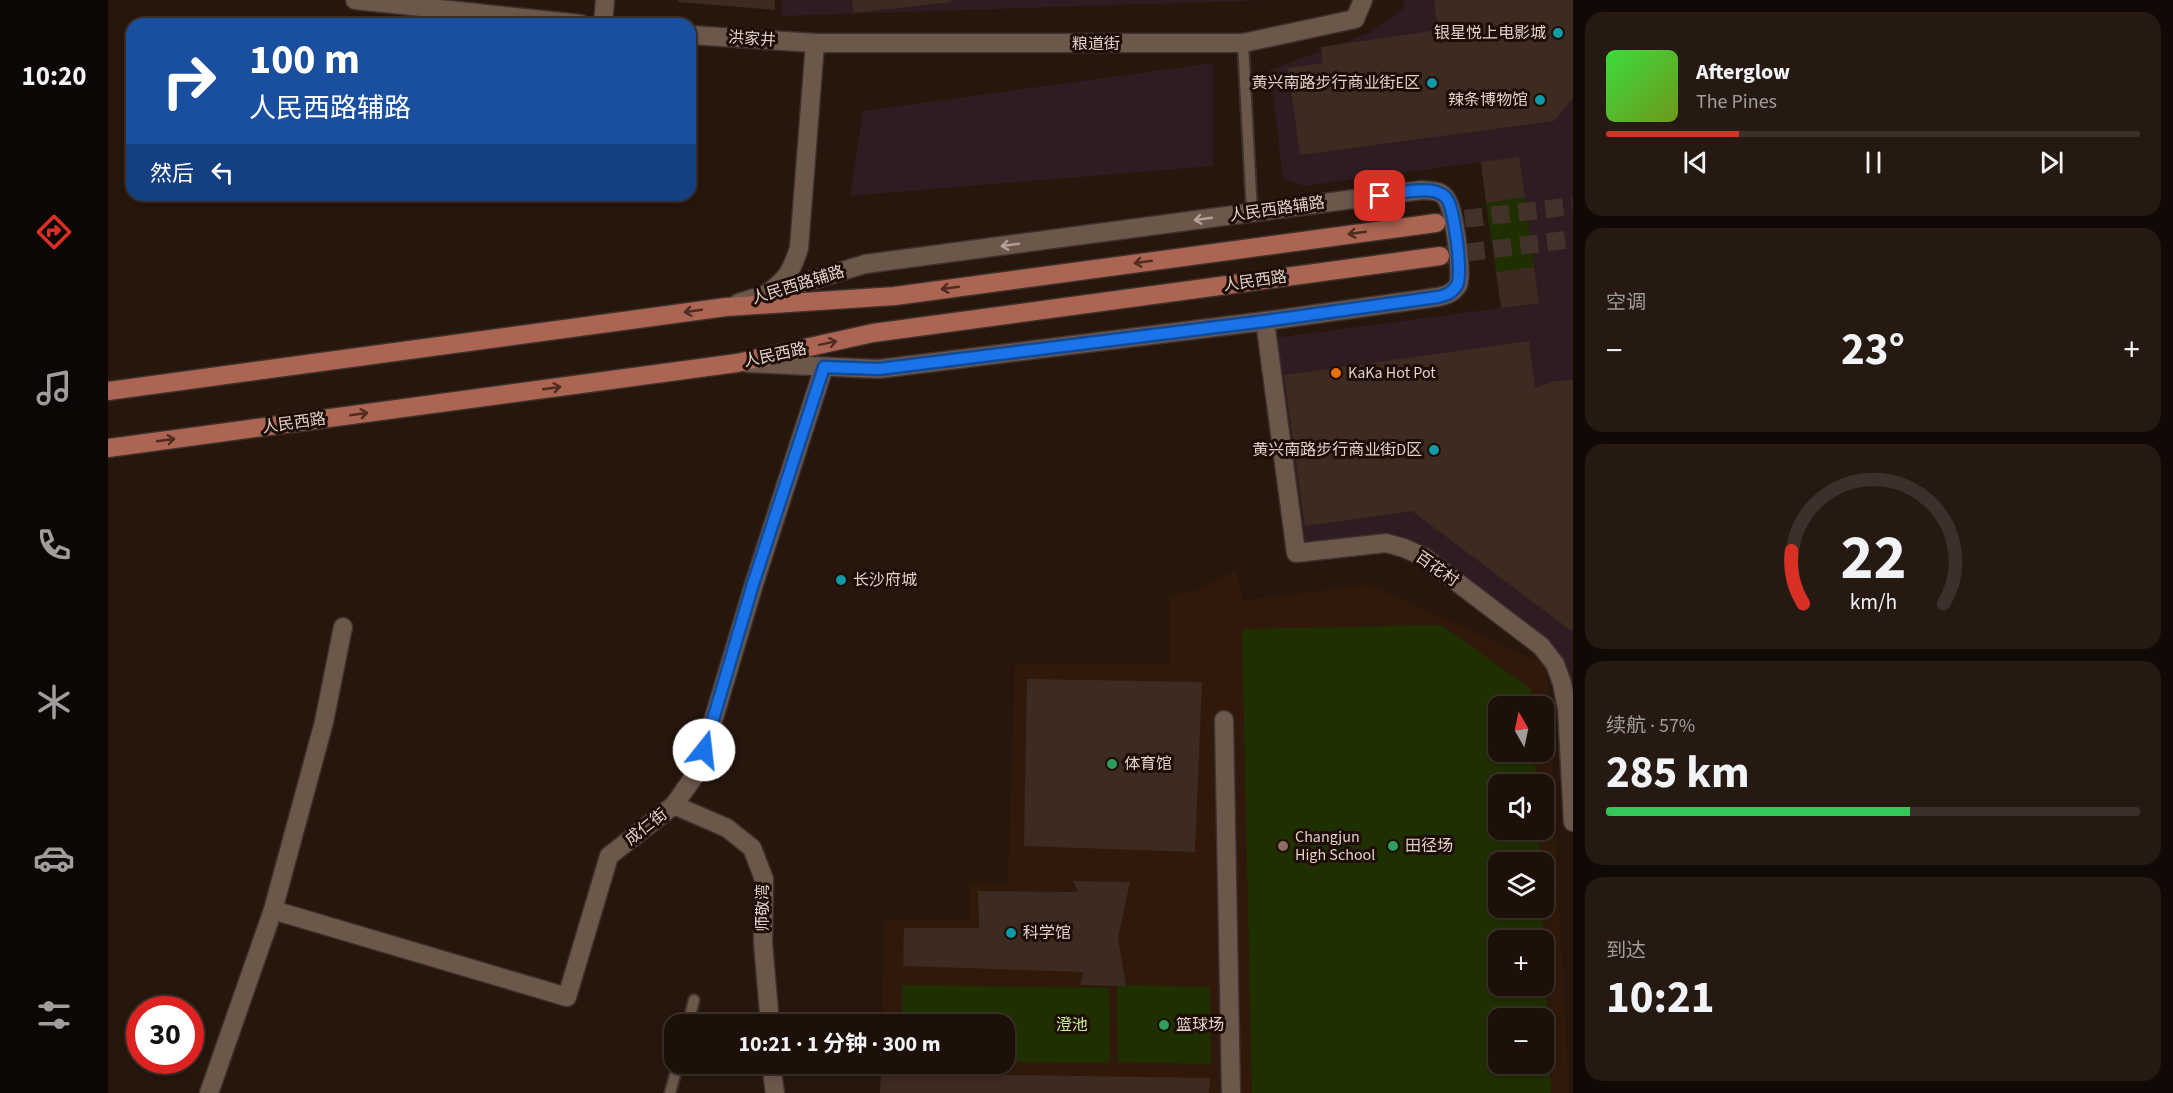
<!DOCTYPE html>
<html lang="zh">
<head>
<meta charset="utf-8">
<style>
  body { margin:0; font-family:"Source Sans 3","Noto Sans SC",sans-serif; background:#251912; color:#f1f3f6; height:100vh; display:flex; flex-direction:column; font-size:22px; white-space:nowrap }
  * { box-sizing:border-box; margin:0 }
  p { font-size:20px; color:#a09d9c }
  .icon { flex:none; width:33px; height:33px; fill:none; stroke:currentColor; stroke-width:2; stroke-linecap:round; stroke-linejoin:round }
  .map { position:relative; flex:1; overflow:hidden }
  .panel { display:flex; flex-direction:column; gap:12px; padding:12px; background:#100905; width:600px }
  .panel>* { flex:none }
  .banner { position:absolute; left:18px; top:18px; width:570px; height:183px; border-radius:18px; box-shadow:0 3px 9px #0003,0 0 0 2px #3b302a; background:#1a4fa0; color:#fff; overflow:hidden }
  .needle { width:39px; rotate:351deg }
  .fabs { position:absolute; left:1380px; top:696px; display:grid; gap:12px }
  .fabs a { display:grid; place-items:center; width:66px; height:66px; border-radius:12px; background:#1d1009; box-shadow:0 3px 9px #0003,0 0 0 2px #3b302a; font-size:30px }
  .speed { position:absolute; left:18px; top:996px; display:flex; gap:12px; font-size:30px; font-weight:700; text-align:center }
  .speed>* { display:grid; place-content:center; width:78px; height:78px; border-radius:50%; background:#1d1009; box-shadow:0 3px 9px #0003,0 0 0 2px #3b302a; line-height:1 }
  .speed .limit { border:9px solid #d22; background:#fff; color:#111 }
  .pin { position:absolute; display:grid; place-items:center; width:51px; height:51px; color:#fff; margin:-26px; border-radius:12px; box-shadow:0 3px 9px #0006 }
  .me { position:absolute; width:66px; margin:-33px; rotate:16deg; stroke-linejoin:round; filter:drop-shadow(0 0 4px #0008) }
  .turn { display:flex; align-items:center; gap:21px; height:126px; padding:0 24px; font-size:27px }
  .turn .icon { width:78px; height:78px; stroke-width:2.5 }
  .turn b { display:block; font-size:42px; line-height:51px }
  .then { display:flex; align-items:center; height:57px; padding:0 24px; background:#0003; gap:12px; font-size:22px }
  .big { font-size:45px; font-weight:700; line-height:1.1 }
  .panel .card { flex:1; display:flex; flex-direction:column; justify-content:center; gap:9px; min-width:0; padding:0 21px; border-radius:18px; background:#251912 }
  .panel .dial { align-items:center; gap:0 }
  .dial svg { height:156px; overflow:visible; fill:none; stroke:#3b302a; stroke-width:7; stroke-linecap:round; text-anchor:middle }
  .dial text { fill:#f1f3f6; stroke:none }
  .song { display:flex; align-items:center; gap:18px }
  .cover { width:72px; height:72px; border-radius:9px; background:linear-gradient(135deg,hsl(120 70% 55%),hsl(80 70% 35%)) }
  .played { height:6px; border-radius:3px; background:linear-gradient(90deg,#d93025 25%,#3b302a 25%) }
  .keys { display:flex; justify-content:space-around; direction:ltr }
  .heat { display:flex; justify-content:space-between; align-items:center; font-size:33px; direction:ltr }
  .charge { height:9px; border-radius:4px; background:linear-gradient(90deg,#34c759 57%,#3b302a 0) }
  .trip { position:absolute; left:556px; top:1014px; width:351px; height:60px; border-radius:18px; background:#1d1009; box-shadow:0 3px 9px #0003,0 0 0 2px #3b302a; font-weight:700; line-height:60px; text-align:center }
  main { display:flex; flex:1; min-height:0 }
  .dock { display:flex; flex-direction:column; width:108px; justify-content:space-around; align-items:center; background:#0c0604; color:#a09d9c }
  .dock .icon { width:42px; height:42px }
  .dock .active { color:#d93025 }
  .dock b { font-size:27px; color:#f1f3f6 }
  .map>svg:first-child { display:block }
  .commercial { fill:#2e1c22 }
  .built { fill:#30190b; fill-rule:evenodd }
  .green { fill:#1f3000; fill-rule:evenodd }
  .building { fill:#3d2a20 }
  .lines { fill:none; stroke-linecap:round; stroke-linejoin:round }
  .primary-tunnel { stroke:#433229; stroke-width:18; stroke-dasharray:18 9; stroke-linecap:butt }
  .service-casing { stroke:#3d312d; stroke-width:14 }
  .minor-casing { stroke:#3d312d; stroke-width:21 }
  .tertiary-casing { stroke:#3d312d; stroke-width:21 }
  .primary-casing { stroke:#3d312d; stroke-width:21 }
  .service { stroke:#6c574b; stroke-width:10 }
  .minor { stroke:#6c574b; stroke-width:18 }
  .tertiary { stroke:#6c574b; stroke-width:18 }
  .primary { stroke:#ad6553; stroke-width:18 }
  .oneway { stroke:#b1a198 }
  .oneway2 { stroke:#4f2c20 }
  .route-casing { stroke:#114b97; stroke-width:15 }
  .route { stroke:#1a73e8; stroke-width:10 }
  .culture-dot { fill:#0f9aa8; stroke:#1d0d04; stroke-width:2 }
  .food-dot { fill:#e8710a; stroke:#1d0d04; stroke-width:2 }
  .leisure-dot { fill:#2e9e5b; stroke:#1d0d04; stroke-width:2 }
  .education-dot { fill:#8d6e63; stroke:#1d0d04; stroke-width:2 }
  .labels { text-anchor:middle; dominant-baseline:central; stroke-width:6; stroke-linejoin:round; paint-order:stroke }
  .poi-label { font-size:16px; fill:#dfd3cc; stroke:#1d0d04; text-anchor:start }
  .street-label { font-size:16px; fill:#dfd3cc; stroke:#1d0d04 }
  .park-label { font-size:16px; fill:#c9f290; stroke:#1d0d04 }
</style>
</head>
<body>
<main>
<nav class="dock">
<b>10:20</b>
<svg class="icon active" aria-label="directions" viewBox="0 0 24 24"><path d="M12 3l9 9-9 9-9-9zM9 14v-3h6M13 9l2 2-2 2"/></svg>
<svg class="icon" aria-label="music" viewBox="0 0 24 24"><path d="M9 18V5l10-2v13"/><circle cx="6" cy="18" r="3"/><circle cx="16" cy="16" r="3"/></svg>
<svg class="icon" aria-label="phone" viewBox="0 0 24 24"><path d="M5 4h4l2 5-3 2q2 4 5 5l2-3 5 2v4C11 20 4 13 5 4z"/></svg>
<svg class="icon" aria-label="climate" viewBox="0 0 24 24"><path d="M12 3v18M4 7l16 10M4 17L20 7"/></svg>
<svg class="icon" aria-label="car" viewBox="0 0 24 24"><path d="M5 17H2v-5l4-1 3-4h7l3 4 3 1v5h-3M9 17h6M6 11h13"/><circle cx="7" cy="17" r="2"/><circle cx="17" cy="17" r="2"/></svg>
<svg class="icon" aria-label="filters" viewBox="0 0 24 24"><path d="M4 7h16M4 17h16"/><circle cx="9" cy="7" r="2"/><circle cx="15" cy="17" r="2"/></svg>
</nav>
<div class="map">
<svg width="1465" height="1093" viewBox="0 0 1465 1093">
  <rect width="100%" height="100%" fill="#27160c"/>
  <g class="commercial">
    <path d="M674 0H1164L673 16Z"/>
    <path d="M1295 0H1465V822L1447 664 1296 548 1188 553 1159 339 1393 308 1373 162 1196 186 1175 179 1162 70 1261 33 1296 8Z"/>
    <path d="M1105 63V166L742 196 755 111Z"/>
  </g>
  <path class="built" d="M1128 570 1135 600 1262 585 1439 665 1461 1093H772L773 1064H897V1024H774L776 921H861V882L900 883 907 664H1061V595L1086 591ZM1390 706H1436V752H1390ZM1390 784H1436V830H1390ZM1390 862H1436V908H1390ZM1390 940H1436V986H1390ZM1390 1018H1436V1064H1390Z"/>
  <g class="green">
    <path d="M1417 197 1426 267 1388 272 1378 203Z"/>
    <path d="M1333 625 1423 689 1424 706H1390V752H1426L1428 784H1390V830H1430L1431 862H1390V908H1434L1435 940H1390V986H1436V944L1443 1093H1144L1134 629ZM1390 1018H1436V1064H1390Z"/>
    <path d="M794 985 1001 988 1002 1063 897 1062V1024H794Z"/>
    <path d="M1009 985 1102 987 1103 1064 1010 1062Z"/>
  </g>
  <g class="building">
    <path d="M570 0H667V10L570 2Z"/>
    <path d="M744 0H843V2L746 13Z"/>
    <path d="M1326 0H1465V98L1446 121 1192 155 1180 68 1215 63 1213 47 1330 30Z"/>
    <path d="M1411 157 1417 197 1378 203 1373 162Z"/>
    <path d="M1426 267 1431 303 1393 308 1388 272Z"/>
    <path d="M1421 341 1427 388 1447 381 1465 380V632L1304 511 1197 526 1176 375Z"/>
    <path d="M919 679 1094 682 1087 852 916 846Z"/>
    <path d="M965 881 1022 882 1010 938 1018 986 972 985 975 972 795 966 796 928H871L870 891 970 892Z"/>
    <path d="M773 1073 1102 1078 1101 1093H772Z"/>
  </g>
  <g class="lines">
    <g class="primary-tunnel">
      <path d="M1330 222 1465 206"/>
      <path d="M1332 256 1465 239"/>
    </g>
    <defs>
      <g id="service">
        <path d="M1135 43 1144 213"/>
        <path d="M580 1024 586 1000"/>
        <path d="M562 1093 570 1064"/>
      </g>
      <g id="minor">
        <path d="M247 0 473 24"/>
        <path d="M495 24 497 0"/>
        <path d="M582 35 707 43H1135L1247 19 1255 0"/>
        <path d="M660 293C679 279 684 270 691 248L707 43"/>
        <path d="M1157 321 1188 553 1278 543 1296 548 1316 557 1433 646 1447 664 1454 683 1459 709 1465 822"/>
        <path d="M1116 720 1123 1093"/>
        <path d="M566 805 619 828 644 848 656 879 655 943 662 1024"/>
        <path d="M165 910 459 997 501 856 566 805 590 771 646 584 716 367"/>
        <path d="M663 1064 667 1093"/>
        <path d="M101 1093 165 910 216 722 235 627"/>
      </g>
      <path id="tertiary" d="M630 303 757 264 1314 190C1324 191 1334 190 1339 200 1346 211 1355 274 1350 285 1345 293 1339 295 1330 297L1157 321 771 369 639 363"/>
      <g id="primary">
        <path d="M0 391 618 307 787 296 1328 223"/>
        <path d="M0 448 629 363 765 333 1332 256"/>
      </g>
    </defs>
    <use href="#service" class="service-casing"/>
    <use href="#minor" class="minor-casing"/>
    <use href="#tertiary" class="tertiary-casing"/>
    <use href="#primary" class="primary-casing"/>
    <use href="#service" class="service"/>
    <use href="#minor" class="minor"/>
    <use href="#tertiary" class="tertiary"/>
    <use href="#primary" class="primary"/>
  </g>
  <defs><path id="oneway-shaft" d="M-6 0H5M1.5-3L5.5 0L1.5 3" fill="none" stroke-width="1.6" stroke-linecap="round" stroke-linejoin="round" transform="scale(1.5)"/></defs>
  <g class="oneway">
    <use href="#oneway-shaft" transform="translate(1095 219) rotate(172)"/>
    <use href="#oneway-shaft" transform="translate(902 245) rotate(172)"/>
  </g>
  <g class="oneway2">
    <use href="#oneway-shaft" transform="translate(1249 233) rotate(172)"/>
    <use href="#oneway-shaft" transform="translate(1035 262) rotate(172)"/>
    <use href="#oneway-shaft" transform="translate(842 288) rotate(172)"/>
    <use href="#oneway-shaft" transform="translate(585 311) rotate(172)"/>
    <use href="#oneway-shaft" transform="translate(720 343) rotate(-12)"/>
    <use href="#oneway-shaft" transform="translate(444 388) rotate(-8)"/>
    <use href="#oneway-shaft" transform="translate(251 414) rotate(-8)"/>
    <use href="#oneway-shaft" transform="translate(58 440) rotate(-8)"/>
  </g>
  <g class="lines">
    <defs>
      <path id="route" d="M596 750 645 584 716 367 771 369 1157 321 1330 297C1339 295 1344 293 1349 285 1355 275 1346 208 1339 199 1337 196 1334 194 1331 193 1320 186 1285 194 1272 196"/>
    </defs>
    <use href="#route" class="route-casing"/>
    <use href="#route" class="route"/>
  </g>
  <g class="culture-dot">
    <circle cx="1450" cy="33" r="6"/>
    <circle cx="1324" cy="83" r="6"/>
    <circle cx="1432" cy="100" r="6"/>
    <circle cx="1326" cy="450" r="6"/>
    <circle cx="733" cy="580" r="6"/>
    <circle cx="903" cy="933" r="6"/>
  </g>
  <circle class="food-dot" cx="1228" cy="373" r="6"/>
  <g class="leisure-dot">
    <circle cx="1004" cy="764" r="6"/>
    <circle cx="1285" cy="846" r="6"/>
    <circle cx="1056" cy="1025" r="6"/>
  </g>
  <circle class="education-dot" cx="1175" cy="846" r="6"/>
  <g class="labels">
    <g class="poi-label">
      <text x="1438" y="33" text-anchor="end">银星悦上电影城</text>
      <text x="1312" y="83" text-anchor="end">黄兴南路步行商业街E区</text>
      <text x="1420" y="100" text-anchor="end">辣条博物馆</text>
      <text x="1240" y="373">KaKa Hot Pot</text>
      <text x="1314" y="450" text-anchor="end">黄兴南路步行商业街D区</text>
      <text x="745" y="580">长沙府城</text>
      <text x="1016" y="764">体育馆</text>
      <text x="1187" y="837">Changjun<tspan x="1187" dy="18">High School</tspan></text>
      <text x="1297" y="846">田径场</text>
      <text x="915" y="933">科学馆</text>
      <text x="1068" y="1025">篮球场</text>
    </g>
    <g class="street-label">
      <text transform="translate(644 39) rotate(4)">洪家井</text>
      <text x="988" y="44">粮道街</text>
      <text transform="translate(1169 209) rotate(-8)">人民西路辅路</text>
      <text transform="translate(1147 281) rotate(-8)">人民西路</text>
      <text transform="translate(690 285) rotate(-17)">人民西路辅路</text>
      <text transform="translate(667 355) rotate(-12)">人民西路</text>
      <text transform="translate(186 423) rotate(-8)">人民西路</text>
      <text transform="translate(1329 569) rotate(35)">百花村</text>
      <text transform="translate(538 827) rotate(-38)">成仁街</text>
      <text transform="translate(655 908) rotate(-90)">师敬湾</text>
    </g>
    <g class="park-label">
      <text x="964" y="1025">澄池</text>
    </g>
  </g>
</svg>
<div class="fabs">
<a><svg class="needle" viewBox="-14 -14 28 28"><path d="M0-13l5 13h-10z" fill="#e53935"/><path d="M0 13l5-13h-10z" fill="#a09d9c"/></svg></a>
<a><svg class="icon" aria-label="sound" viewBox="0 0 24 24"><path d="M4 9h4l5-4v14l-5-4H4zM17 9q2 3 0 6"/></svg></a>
<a><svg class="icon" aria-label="layers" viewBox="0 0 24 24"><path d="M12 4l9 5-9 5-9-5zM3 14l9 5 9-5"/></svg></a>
<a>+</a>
<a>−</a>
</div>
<div class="speed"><div class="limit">30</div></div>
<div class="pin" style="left:1272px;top:196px;background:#d93025"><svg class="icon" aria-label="arrive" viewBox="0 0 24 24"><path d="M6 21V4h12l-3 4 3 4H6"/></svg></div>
<svg class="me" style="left:596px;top:750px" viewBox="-20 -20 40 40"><circle r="19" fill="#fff"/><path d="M0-13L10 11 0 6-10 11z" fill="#1a73e8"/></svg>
<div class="trip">10:21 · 1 分钟 · 300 m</div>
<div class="banner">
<div class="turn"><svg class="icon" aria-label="right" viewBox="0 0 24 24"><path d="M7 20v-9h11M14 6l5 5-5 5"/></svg><div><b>100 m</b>人民西路辅路</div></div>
<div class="then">然后<svg class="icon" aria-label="left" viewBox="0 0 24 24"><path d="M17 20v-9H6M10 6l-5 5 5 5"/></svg></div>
</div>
</div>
<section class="panel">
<div class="card">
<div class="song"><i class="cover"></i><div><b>Afterglow</b><p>The Pines</p></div></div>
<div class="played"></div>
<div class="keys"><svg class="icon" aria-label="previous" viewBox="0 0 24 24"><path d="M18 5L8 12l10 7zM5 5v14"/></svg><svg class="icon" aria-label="pause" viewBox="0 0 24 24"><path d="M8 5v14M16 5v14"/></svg><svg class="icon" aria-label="next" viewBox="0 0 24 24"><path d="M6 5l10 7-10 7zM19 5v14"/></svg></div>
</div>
<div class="card"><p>空调</p>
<div class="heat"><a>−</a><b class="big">23°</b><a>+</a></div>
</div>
<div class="card dial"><svg viewBox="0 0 100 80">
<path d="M14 69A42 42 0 1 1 86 69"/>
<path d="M14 69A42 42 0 0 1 8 42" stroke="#d93025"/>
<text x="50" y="56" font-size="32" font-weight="700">22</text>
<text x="50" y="72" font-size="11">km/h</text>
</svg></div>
<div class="card"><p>续航 · 57%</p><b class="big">285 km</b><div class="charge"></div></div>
<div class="card"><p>到达</p><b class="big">10:21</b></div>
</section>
</main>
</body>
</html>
